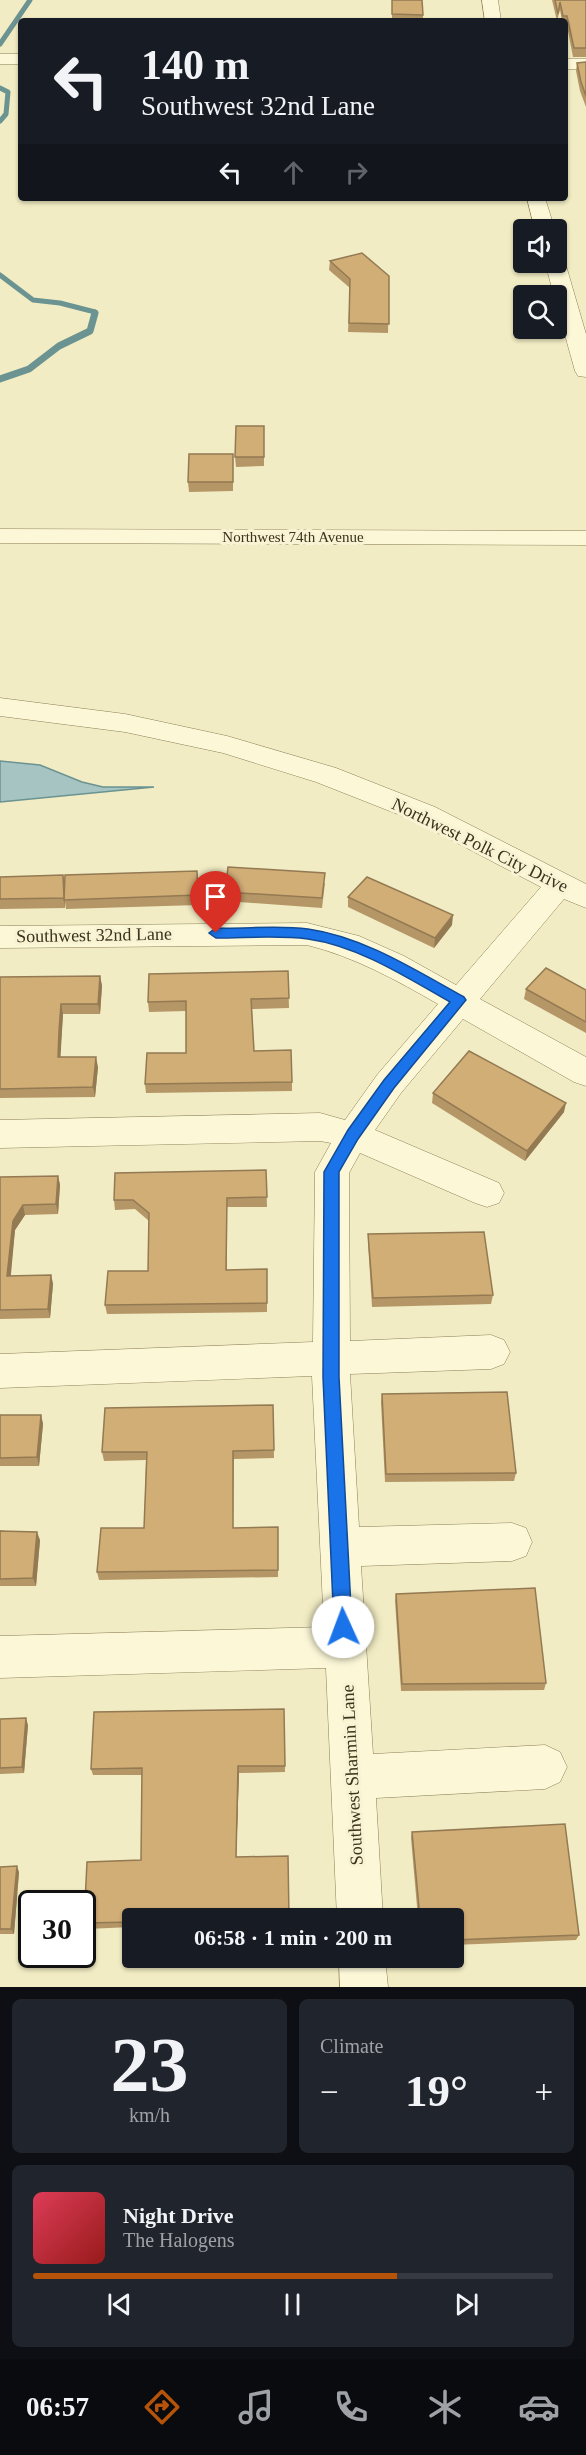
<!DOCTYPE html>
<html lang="en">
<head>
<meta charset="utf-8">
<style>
  body { margin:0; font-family:"Times New Roman",serif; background:#20242c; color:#f1f3f6; height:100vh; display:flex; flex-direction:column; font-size:22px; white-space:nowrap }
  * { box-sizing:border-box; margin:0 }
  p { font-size:20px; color:#9ea1a6 }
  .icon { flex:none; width:33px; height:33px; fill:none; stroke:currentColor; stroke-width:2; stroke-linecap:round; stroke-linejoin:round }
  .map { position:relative; height:1987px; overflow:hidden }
  .details { display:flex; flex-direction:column; gap:12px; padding:12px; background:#0d0f14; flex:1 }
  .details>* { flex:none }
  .guide { position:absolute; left:18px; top:18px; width:550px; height:183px; border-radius:6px; box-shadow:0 2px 4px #0004; background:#171b24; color:#f1f3f6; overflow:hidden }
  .fabs { position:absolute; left:513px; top:219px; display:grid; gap:12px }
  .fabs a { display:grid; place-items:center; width:54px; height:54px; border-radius:6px; background:#171b24; box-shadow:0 2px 4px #0004; font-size:30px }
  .speed { position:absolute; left:18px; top:1890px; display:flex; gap:12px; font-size:30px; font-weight:700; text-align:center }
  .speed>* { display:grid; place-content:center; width:78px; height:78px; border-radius:50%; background:#171b24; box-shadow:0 2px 4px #0004; line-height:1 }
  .speed .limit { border:3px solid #111; border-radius:9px; background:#fff; color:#111 }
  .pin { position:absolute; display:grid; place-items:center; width:51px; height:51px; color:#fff; margin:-62px -26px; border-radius:50% 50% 50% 0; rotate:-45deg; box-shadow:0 0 6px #0007 }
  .pin .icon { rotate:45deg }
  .me { position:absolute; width:66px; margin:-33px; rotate:358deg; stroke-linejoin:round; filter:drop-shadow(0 0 4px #0008) }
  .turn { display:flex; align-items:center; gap:21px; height:126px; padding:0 24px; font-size:27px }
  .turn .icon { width:78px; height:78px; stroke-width:2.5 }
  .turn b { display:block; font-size:42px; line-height:51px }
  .lanes { display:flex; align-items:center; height:57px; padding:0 24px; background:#0003; justify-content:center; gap:30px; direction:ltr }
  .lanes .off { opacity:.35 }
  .big { font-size:45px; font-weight:700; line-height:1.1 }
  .details .card { flex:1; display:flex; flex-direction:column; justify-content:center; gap:9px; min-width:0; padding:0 21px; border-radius:9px; background:#20242c }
  .details .dial { align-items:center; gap:0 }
  .dial b { font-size:78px; line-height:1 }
  .song { display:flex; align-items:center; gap:18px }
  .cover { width:72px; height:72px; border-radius:9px; background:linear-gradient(135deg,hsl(350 70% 55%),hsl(0 70% 35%)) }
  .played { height:6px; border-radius:3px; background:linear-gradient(90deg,#b45309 70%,#363941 70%) }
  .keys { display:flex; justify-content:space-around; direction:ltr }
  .heat { display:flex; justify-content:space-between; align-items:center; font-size:33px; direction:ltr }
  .details .tiles { flex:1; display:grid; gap:12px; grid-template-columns:1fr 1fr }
  .card:last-child { grid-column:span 2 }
  .trip { position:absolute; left:122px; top:1908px; width:342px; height:60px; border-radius:6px; background:#171b24; box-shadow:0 2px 4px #0004; font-weight:700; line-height:60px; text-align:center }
  .dock { display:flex; height:96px; justify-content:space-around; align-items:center; background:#090b0e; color:#9ea1a6 }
  .dock .icon { width:42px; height:42px }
  .dock .current { color:#b45309 }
  .dock b { font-size:27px; color:#f1f3f6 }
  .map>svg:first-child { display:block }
  .water { fill:#a6c4c1; stroke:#6b9391; stroke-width:1.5 }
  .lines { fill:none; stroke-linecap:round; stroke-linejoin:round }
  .stream-far1 { stroke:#6b9391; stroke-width:5 }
  .stream { stroke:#6b9391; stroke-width:7 }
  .minor-casing { stroke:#8d7f58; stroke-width:1 }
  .minor { fill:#fbf7d7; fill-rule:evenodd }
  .wall { fill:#b59666 }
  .shaded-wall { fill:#937a53 }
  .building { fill:#d2ae77; stroke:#937a53; stroke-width:1.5 }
  .route { fill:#1a73e8; stroke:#114b97; stroke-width:1.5 }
  .labels { text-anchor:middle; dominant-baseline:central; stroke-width:6; stroke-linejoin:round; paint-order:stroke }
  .far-street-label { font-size:15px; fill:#3c321d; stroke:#f8f4d3 }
  .street-label { font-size:18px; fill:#3c321d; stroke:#f8f4d3 }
</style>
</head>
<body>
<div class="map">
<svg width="586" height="1987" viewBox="0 0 586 1987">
  <rect width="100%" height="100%" fill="#f1ecc3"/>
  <path class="water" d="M0 761 40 765 82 782 103 787H154L0 802Z"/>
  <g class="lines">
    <g class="stream-far1">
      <path d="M0 44 30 0"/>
      <path d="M0 88 8 92 6 114 0 121"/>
      <path d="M0 275 33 300 60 303 95 312 94 314"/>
    </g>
    <path class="stream" d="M0 379 29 369 59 346 90 331 95 313"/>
    <defs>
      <g id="minor">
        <path d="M482 0H498L501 21H485Z"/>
        <rect x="0" y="54" width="21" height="10"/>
        <rect x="566" y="59" width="20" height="10"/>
        <path d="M527 198H545L555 230H535Z"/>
        <path d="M556 256 562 258 565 262 586 334V377L578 376 575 371 556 303V296H554L545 262H556Z"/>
        <path d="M0 529 586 531V545L0 543Z"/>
        <path d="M0 698 125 714 227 736 336 768 435 807 586 884V908L564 899 480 999 586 1057V1086L574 1082 463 1019 401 1093 375 1130 499 1183 504 1193 499 1203 487 1207 475 1203 360 1153 349 1173 350 1341 491 1335 504 1340 510 1352 504 1364 491 1369 350 1374 359 1527 512 1523 526 1528 532 1542 526 1556 512 1561 361 1566 373 1754 545 1745 560 1752 567 1767 560 1782 545 1789 376 1798 383 1918H337L326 1668 0 1678V1636L324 1627 312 1376 0 1388V1354L313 1342 315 1172 331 1143 320 1141 0 1148V1120L320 1113 345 1120 377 1075 438 1004C396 980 355 957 307 945L0 948V926L307 923 359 936 404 956 456 985 541 887 415 821 316 782 223 753 125 732 0 716Z"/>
        <path d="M339 1958H385L388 1987H340Z"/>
      </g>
    </defs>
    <use href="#minor" class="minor-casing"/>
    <use href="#minor" class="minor"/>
  </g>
  <g class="wall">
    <path d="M392 0 423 15V21L392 20Z"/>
    <path d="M552 0H586V57H573L566 21H562L560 10 557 21Z"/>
    <path d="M586 62V107L580 91 576 71 577 63Z"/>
    <path d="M330 261 389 276 388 333 348 332 350 288 329 270Z"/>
    <path d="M264 426V466L236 467 235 457Z"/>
    <path d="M233 454V491L189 492 188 482Z"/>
    <path d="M197 871 198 905 66 909 65 902V908L0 909V877L63 875 65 885Z"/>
    <path d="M325 883 322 908 225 901V892Z"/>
    <path d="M348 897 452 925 434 948 348 907Z"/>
    <path d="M288 971 289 1008 252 1009 254 1051 292 1082V1091L146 1093 145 1084 186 1053V1011L149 1012 148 1002Z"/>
    <path d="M100 976 102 986 100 1014H63L61 1041 60 1057 98 1067 95 1097 0 1098V977Z"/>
    <path d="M526 989 586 990V1033L524 999Z"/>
    <path d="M433 1093 564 1112 525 1161 432 1103Z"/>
    <path d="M266 1170 267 1207H227V1270L267 1269V1312L107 1314 105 1305 148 1271 149 1221 135 1209 115 1210 114 1200Z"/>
    <path d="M58 1176 60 1185 58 1214 25 1215 15 1230 10 1276 51 1275 53 1284 50 1318 0 1319V1177Z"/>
    <path d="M368 1234 493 1295 491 1304 372 1307 368 1243Z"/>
    <path d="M382 1394 516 1473 514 1481 385 1482 381 1402Z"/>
    <path d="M273 1405 274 1458 234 1459 233 1528 278 1527V1577L99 1580 97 1572 144 1528 146 1460 104 1461 102 1452Z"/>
    <path d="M0 1415H41L43 1424 39 1466H0V1470Z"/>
    <path d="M0 1530 40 1540 36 1586H0Z"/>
    <path d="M396 1594 546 1683 544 1690 401 1691 395 1601Z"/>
    <path d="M284 1709 285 1772 239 1773 236 1857 288 1856 289 1918H132V1927L86 1929 84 1923 141 1860 142 1775H93L91 1769Z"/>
    <path d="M0 1719 28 1725 24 1773 0 1774Z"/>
    <path d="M412 1832 579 1935 576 1940 453 1945V1918H418L411 1838Z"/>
    <path d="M0 1867 19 1872 14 1934H0Z"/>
  </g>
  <g class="shaded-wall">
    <path d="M63 875 65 885V908L64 898Z"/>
    <path d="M453 915 452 925 434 948 435 938Z"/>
    <path d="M100 976 102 986 100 1014 98 1004Z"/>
    <path d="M61 1004 63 1014 60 1066 58 1057Z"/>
    <path d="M96 1057 98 1067 95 1097 93 1087Z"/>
    <path d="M566 1103 564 1112 525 1161 527 1151Z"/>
    <path d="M58 1176 60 1185 58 1214 56 1204Z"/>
    <path d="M23 1205 25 1215 15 1230 10 1285 7 1276 13 1221Z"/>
    <path d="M51 1275 53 1284 50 1318 48 1309Z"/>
    <path d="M41 1415 43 1424 39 1466 37 1457Z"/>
    <path d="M37 1532 40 1540 36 1586 33 1578Z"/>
    <path d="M26 1718 28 1725 24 1773 22 1767Z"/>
    <path d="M238 1766 239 1773 236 1863V1857Z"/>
    <path d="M17 1866 19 1872 14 1934 11 1929Z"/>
  </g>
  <g class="building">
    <path d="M392 0H422L423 15 392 14Z"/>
    <path d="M555 0H586V48H574L567 16H563L560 2 558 14Z"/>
    <path d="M586 62V96L581 82 577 63Z"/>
    <path d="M362 253 389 276V324L349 323 350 279 330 261Z"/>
    <path d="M236 426H264V457H235Z"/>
    <path d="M189 454H233V482H188Z"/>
    <path d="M228 867 325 873 322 898 225 892Z"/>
    <path d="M197 871 198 895 64 900 65 875Z"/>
    <path d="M63 875 64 898 0 899V877Z"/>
    <path d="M367 877 453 915 435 938 348 897Z"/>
    <path d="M546 968 586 990V1022L526 989Z"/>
    <path d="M288 971 289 998 251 999 254 1051 291 1050 292 1082 145 1084 147 1053H186V1001L148 1002 149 974Z"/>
    <path d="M100 976 98 1004H61L59 1031 58 1057H96L93 1087 0 1089V977Z"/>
    <path d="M469 1051 566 1103 527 1151 433 1093Z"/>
    <path d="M266 1170 267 1197 227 1198 226 1270 267 1269V1303L105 1305 108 1271H148L149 1213 133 1200H114L115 1173Z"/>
    <path d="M58 1176 56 1204 23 1205 13 1221 7 1276 51 1275 48 1309 0 1310V1177Z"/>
    <path d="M484 1232 493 1295 373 1298 368 1234Z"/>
    <path d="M507 1392 516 1473 386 1474 382 1394Z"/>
    <path d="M273 1405 274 1450 233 1451V1528L278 1527V1570L97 1572 101 1528H144L147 1452H102L105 1408Z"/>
    <path d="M0 1415H41L37 1457 0 1458Z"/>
    <path d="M0 1531 37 1532 33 1578 0 1579Z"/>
    <path d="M535 1588 546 1683 402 1684 396 1594Z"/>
    <path d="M284 1709 285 1766H238L236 1857 288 1856 289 1917 240 1918H132V1922L84 1923 87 1862 141 1860 142 1768 91 1769 94 1712Z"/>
    <path d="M26 1718 22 1767 0 1768V1719Z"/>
    <path d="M565 1824 579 1935 453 1940V1918H420L412 1832Z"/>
    <path d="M17 1866 11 1929H0V1867Z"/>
  </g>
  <path class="route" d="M216 928C246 929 278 925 308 929 364 937 415 970 464 997L466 1000 394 1088 358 1139 339 1172V1377L352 1627 349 1633 343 1636 337 1633 334 1627 323 1377 324 1172 348 1130 384 1080 450 1002C406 977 358 946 308 939 278 935 246 938 216 938L209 933Z"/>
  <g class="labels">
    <g class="far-street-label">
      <text x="293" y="537">Northwest 74th Avenue</text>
    </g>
    <g class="street-label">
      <text transform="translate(480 845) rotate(26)">Northwest Polk City Drive</text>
      <text transform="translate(94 935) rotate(-1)">Southwest 32nd Lane</text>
      <text transform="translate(352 1775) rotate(-93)">Southwest Sharmin Lane</text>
    </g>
  </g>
</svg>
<div class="fabs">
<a><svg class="icon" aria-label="sound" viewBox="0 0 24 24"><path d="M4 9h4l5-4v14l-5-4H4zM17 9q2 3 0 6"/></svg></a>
<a><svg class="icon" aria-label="search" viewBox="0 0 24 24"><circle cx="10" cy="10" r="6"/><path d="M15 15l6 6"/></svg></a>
</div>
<div class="speed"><div class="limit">30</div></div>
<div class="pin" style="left:216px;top:933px;background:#d93025"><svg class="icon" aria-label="arrive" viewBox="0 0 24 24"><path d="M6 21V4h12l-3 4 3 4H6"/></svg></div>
<svg class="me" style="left:343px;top:1627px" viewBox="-20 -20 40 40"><circle r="19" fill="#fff"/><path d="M0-13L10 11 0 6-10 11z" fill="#1a73e8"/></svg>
<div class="trip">06:58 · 1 min · 200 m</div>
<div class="guide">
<div class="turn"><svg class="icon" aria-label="left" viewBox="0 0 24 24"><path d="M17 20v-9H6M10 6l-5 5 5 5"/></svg><div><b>140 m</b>Southwest 32nd Lane</div></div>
<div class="lanes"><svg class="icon" aria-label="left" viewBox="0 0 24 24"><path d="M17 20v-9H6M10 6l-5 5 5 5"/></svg><svg class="icon off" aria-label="ahead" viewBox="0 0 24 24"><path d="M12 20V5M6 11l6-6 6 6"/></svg><svg class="icon off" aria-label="right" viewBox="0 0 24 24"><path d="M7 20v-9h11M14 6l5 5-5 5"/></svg></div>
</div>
</div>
<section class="details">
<div class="tiles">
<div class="card dial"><b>23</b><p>km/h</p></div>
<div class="card"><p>Climate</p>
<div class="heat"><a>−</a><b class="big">19°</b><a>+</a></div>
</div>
<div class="card">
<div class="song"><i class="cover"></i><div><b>Night Drive</b><p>The Halogens</p></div></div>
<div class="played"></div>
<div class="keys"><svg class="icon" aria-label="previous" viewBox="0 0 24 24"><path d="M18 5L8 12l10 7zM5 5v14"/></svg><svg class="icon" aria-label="pause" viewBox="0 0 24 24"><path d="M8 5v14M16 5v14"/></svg><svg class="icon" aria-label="next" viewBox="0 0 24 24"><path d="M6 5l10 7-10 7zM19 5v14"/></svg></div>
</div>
</div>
</section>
<nav class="dock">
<b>06:57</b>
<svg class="icon current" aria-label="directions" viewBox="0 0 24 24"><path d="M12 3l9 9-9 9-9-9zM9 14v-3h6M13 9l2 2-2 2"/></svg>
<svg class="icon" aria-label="music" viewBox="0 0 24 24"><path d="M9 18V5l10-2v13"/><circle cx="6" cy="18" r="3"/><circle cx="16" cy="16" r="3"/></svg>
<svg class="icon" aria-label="phone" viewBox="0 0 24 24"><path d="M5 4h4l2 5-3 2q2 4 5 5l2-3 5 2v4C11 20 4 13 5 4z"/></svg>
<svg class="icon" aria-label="climate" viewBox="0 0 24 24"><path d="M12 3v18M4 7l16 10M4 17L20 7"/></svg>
<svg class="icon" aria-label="car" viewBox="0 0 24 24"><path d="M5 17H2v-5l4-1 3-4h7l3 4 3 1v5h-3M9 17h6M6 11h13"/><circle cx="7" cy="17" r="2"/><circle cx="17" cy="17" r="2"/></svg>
</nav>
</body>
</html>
